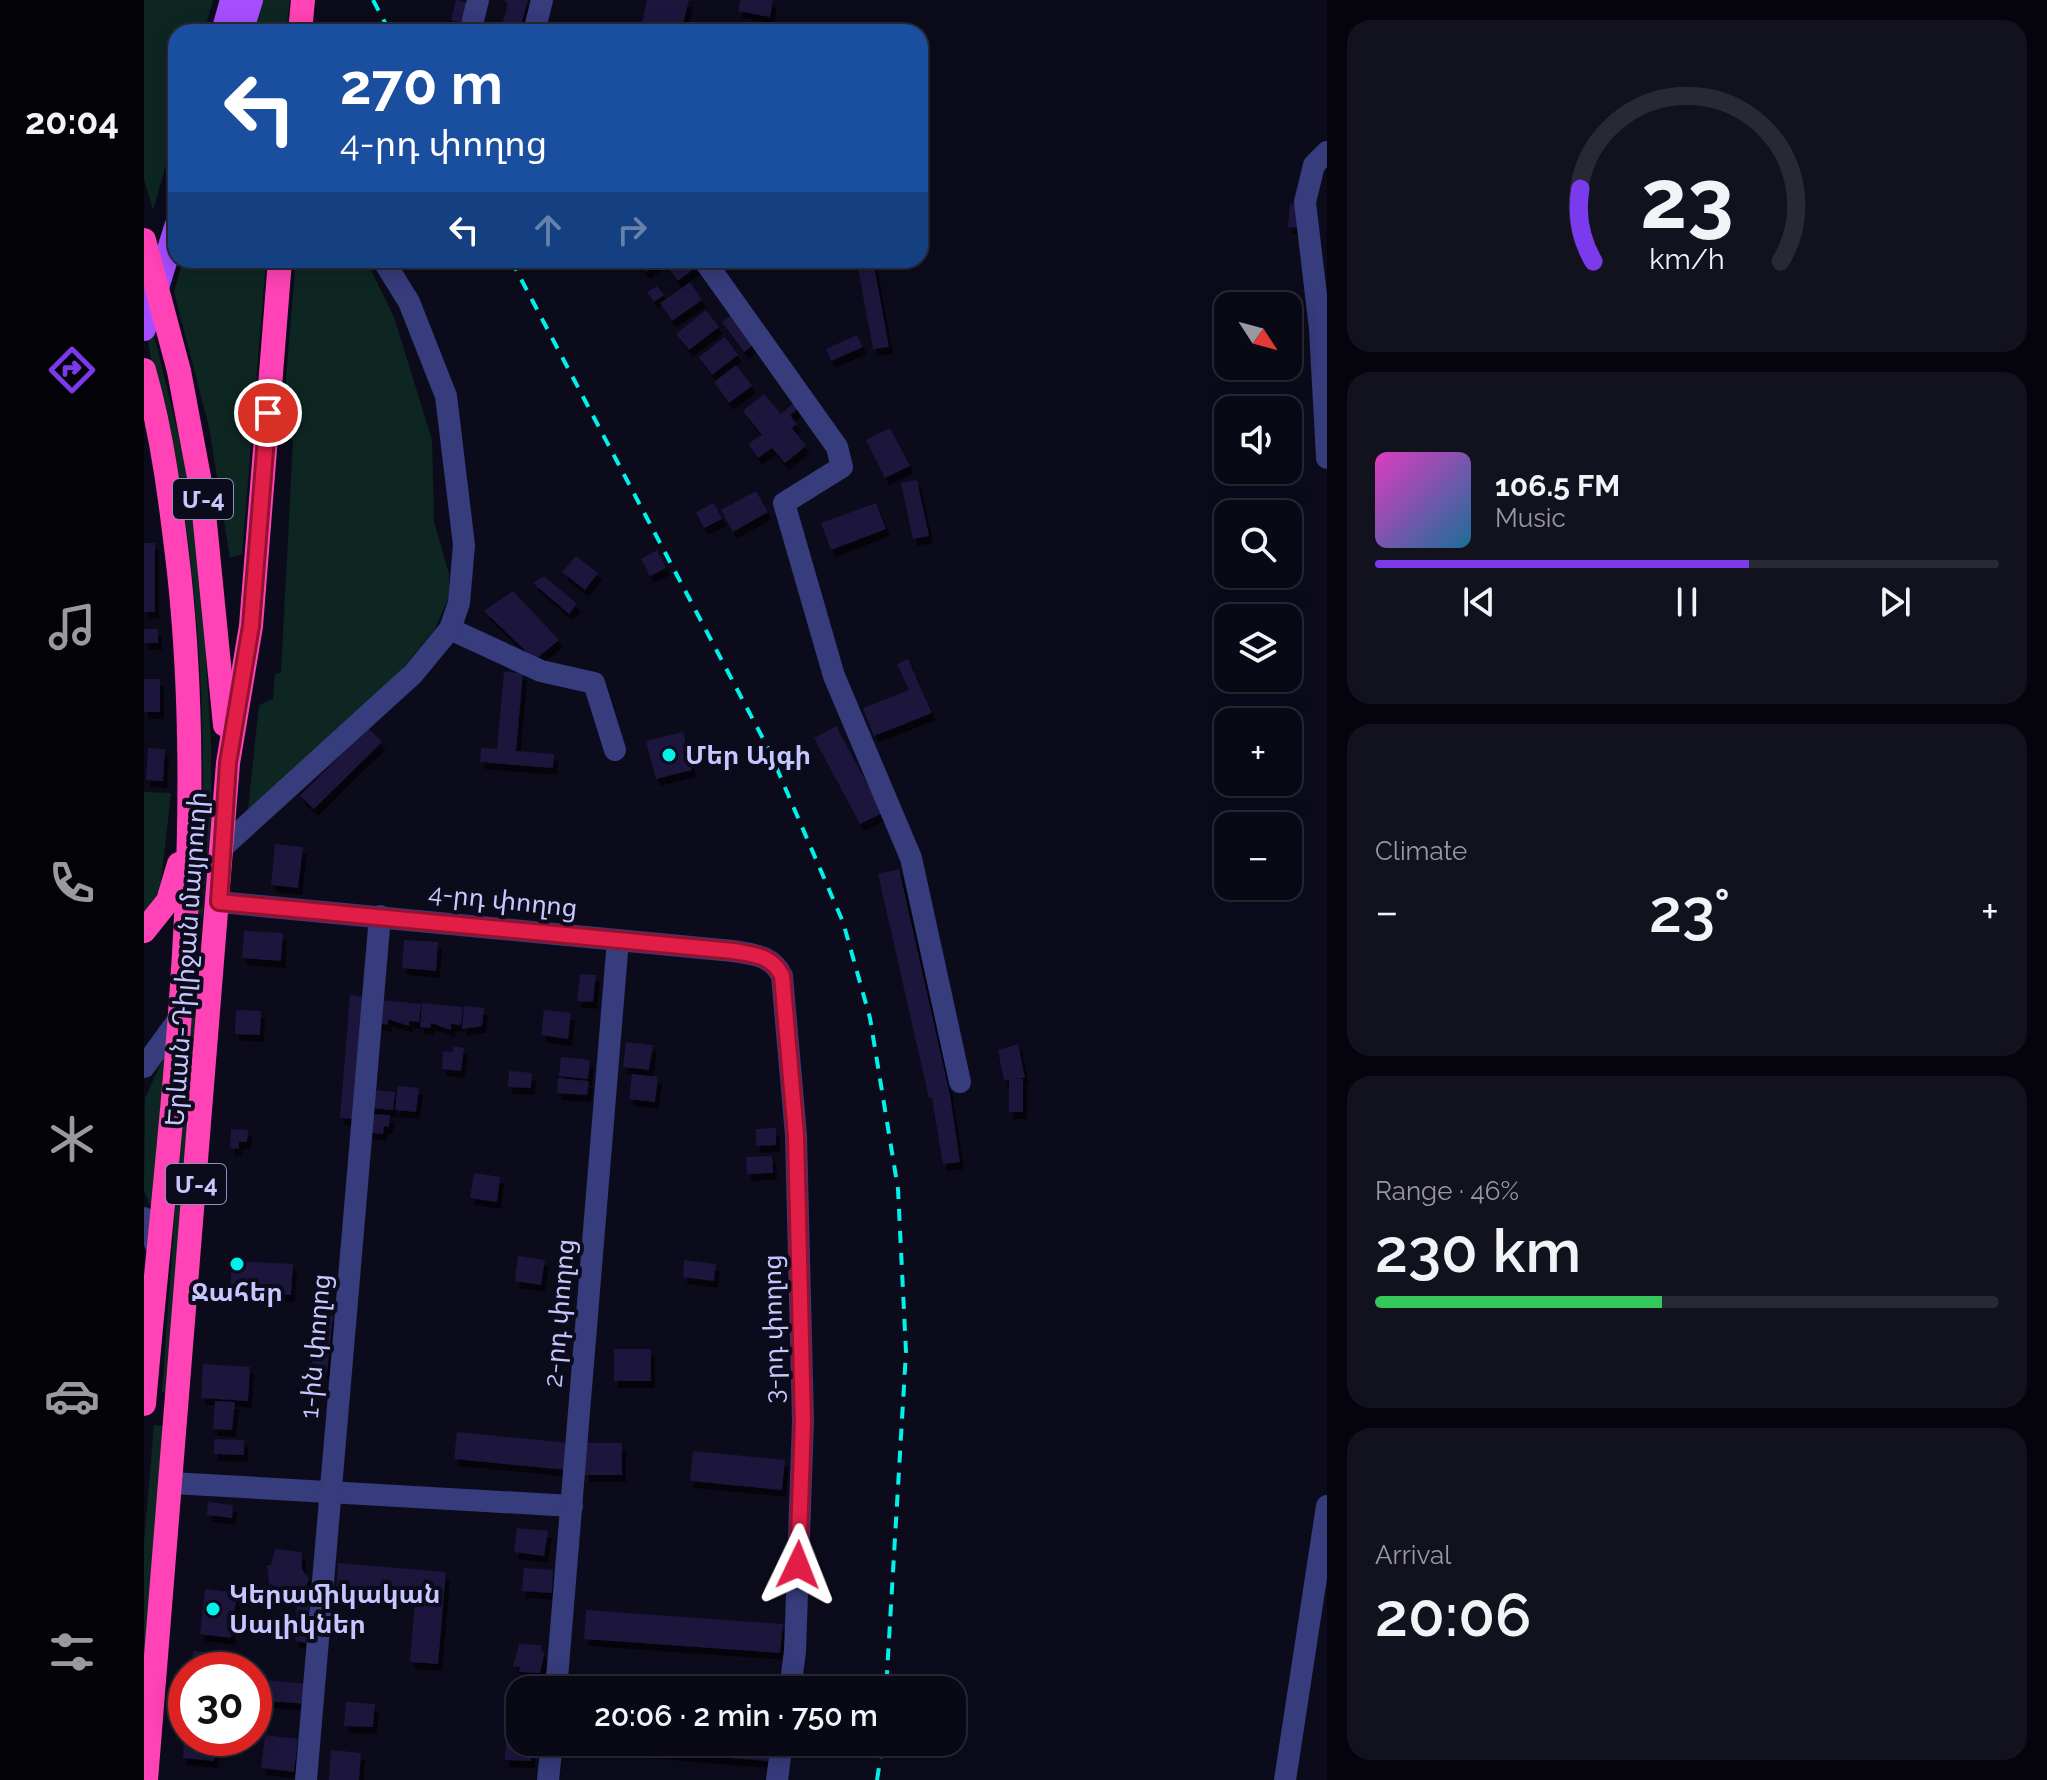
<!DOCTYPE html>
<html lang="en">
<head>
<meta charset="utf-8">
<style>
  body { margin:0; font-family:Raleway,"Noto Sans Armenian",sans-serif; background:#12111e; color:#f1f3f6; height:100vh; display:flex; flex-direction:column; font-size:30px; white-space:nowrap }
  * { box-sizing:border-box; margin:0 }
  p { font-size:26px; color:#999aa0 }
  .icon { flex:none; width:44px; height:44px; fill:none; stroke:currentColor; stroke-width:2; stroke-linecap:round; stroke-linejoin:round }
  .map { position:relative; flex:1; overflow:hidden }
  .details { display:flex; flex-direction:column; gap:20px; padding:20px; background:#05040c; width:720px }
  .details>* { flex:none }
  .hud { position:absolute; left:24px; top:24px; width:760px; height:244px; border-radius:24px; box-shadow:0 4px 20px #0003,0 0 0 2px #292934; background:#1a4fa0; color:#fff; overflow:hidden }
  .needle { width:52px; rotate:126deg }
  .fabs { position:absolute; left:1070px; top:292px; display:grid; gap:16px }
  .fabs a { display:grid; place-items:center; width:88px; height:88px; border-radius:16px; background:#090815; box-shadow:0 4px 20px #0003,0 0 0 2px #292934; font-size:40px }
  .speed { position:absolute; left:24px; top:1652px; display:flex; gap:16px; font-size:40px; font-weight:700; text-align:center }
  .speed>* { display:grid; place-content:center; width:104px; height:104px; border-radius:50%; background:#090815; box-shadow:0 4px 20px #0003,0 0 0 2px #292934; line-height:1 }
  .speed .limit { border:12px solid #d22; background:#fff; color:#111 }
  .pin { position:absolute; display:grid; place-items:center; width:68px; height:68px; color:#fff; margin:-34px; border:4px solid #fff; border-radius:50%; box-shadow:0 2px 8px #0007 }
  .me { position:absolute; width:88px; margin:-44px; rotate:2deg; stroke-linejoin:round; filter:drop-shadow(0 0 6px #0008) }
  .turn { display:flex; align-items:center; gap:28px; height:168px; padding:0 40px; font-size:36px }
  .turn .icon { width:104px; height:104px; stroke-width:2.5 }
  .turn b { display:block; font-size:56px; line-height:68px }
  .lanes { display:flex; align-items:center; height:76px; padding:0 40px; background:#0003; justify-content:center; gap:40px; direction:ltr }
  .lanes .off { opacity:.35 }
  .big { font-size:60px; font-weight:600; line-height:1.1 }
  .details .widget { flex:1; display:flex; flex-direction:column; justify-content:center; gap:12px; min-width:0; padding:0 28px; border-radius:24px; background:#12111e }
  .details .dial { align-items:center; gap:0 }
  .dial svg { height:208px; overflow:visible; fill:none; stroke:#292934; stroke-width:7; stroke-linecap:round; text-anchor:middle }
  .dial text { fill:#f1f3f6; stroke:none }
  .song { display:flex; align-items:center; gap:24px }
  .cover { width:96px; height:96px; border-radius:12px; background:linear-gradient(135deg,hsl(310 70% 55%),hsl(200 70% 35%)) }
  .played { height:8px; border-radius:4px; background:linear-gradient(90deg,#7c3aed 60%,#292934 60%) }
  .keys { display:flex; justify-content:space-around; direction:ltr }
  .heat { display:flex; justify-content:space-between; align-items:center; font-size:44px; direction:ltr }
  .charge { height:12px; border-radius:6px; background:linear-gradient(90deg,#34c759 46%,#292934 0) }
  .trip { position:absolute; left:362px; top:1676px; width:460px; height:80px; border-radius:24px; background:#090815; box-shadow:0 4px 20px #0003,0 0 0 2px #292934; font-weight:600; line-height:80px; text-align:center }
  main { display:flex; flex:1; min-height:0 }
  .dock { display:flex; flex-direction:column; width:144px; justify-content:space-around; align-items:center; background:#040308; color:#999aa0 }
  .dock .icon { width:56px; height:56px }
  .dock .current { color:#7c3aed }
  .dock b { font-size:36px; color:#f1f3f6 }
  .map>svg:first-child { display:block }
  .green { fill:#0e2622 }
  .building { fill:#1a173d; filter:url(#shadow) }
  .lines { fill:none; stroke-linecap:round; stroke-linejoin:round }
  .minor { stroke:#363c7c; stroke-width:22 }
  .major { stroke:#a64eff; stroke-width:24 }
  .highway { stroke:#ff42b5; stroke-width:24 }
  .rail { stroke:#00f2ea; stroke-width:4; stroke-dasharray:12 10; stroke-linecap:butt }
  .route-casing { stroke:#92132f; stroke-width:20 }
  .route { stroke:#e11d48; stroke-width:14 }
  .poi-dot { fill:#00f2ea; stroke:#0c0b1c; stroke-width:3 }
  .labels { text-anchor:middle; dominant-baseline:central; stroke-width:8; stroke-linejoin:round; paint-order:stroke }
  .shield { fill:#0c0b1c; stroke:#8f8fbb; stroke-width:2 }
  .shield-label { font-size:24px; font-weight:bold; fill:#c7c7ff }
  .poi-label { font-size:26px; font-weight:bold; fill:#c7c7ff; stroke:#0c0b1c; text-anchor:start }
  .street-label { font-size:26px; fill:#c7c7ff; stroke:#0c0b1c }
</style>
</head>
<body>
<main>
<nav class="dock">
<b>20:04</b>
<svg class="icon current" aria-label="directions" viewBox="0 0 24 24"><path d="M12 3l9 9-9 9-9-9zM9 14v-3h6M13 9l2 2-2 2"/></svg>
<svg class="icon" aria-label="music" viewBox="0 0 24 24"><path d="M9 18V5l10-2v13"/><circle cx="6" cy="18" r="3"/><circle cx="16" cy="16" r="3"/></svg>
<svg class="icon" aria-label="phone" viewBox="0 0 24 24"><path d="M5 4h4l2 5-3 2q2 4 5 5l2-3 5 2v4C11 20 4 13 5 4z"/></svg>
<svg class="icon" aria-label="climate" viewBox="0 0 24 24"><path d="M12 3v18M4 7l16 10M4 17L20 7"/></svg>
<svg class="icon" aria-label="car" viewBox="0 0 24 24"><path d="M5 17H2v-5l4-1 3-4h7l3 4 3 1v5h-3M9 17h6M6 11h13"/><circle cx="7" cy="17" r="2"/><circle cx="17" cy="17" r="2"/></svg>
<svg class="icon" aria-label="filters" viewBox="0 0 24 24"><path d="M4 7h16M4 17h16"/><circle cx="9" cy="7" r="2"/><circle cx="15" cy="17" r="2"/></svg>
</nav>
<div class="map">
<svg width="1183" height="1780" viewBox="0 0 1183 1780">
  <defs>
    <filter id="shadow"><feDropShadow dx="4" dy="7" stdDeviation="0" flood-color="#0009"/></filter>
  </defs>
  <rect width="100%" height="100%" fill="#0c0b1c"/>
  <g class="green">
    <path d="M0 0H69L60 32H32V131L9 210 0 179Z"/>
    <path d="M116 0H146L142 32H106Z"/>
    <path d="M39 260H122L98 554 86 558 65 427 30 292Z"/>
    <path d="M152 260H222L250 317 288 440 290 522 305 574V597L291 629 254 674 104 810 115 705 129 699 131 674 137 673 149 442 138 425Z"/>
    <path d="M0 294 41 462 58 591 67 745V818L57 932 51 928C66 783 59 634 37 490 27 425 0 359 0 294Z"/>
    <path d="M0 792 27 793 16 890 0 918Z"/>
    <path d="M48 976 56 977 26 1392H18Z"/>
    <path d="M24 1048 12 1219 0 1191 1 1098Z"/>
    <path d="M10 1425 21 1426 0 1665V1543Z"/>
  </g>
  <g class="building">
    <path d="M312 0 327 4 321 24 307 20Z"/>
    <path d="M361 0H384L375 32H356L364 4Z"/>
    <path d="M503 0H545L537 32H496Z"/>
    <path d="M596 0H629L626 17 594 11Z"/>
    <path d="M1146 204 1157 205 1155 228 1144 227Z"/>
    <path d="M494 260H514L516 262 502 272Z"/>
    <path d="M527 260H547L552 267 534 281 521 264Z"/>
    <path d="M707 260H729L745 347 729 349 713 263Z"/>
    <path d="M546 282 558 300 528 321 516 303Z"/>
    <path d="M513 286 520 295 510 302 503 292Z"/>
    <path d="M562 310 575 327 545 350 532 334Z"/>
    <path d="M592 311 615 341 600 352 578 322Z"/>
    <path d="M713 335 719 347 687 361 682 349Z"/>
    <path d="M581 337 594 355 568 375 555 357Z"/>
    <path d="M592 365 608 386 585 403 570 382Z"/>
    <path d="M620 394 637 414 650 403 655 408 646 415 653 424 648 428 662 446 641 463 628 448 614 458 604 444 618 435 599 411Z"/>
    <path d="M746 428 766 466 741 478 722 440Z"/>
    <path d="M773 480 785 536 769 539 757 483Z"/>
    <path d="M612 491 624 512 589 532 577 510Z"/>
    <path d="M570 503 578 519 560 528 552 512Z"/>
    <path d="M732 503 742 529 687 550 677 523Z"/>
    <rect x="0" y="543" width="11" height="69"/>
    <path d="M513 550 522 568 506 576 497 559Z"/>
    <path d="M432 556 454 573 441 590 418 572Z"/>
    <path d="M400 576 433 604 425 614 389 583Z"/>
    <path d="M369 591 415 640 391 660 340 611Z"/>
    <rect x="0" y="629" width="14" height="14"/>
    <path d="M764 659 788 713 730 736 719 708 765 690 753 664Z"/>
    <path d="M360 672 379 673 372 751 410 754 409 768 336 762 337 748 353 749Z"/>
    <rect x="0" y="679" width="16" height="33"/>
    <path d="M692 726 739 813 716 824 670 738Z"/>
    <path d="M224 728 238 742 170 809 156 796Z"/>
    <path d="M539 732 548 770 512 779 502 741Z"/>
    <path d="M4 748 21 749 19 781 2 780Z"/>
    <path d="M131 844 159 847 154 888 127 885Z"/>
    <path d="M755 869 806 1095 816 1162 799 1164 788 1098H785L734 874Z"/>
    <path d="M100 931 139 933 137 961 98 958Z"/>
    <path d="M260 940 294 942 292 971 258 968Z"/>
    <path d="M436 974 452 975 449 1002 433 1001Z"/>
    <path d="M206 995 220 997 210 1119 196 1118Z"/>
    <path d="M236 1000 277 1004 275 1022 265 1021V1026L244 1019V1025L233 1023Z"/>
    <path d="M278 1003 319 1007 317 1025 307 1024V1030L287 1023 286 1028 276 1027Z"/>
    <path d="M320 1006 340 1008 338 1026 318 1029Z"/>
    <path d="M92 1010 117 1011 116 1035 91 1034Z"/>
    <path d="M400 1010 427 1013 424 1039 397 1035Z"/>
    <path d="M482 1042 509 1045 505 1070 479 1067Z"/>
    <path d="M874 1044 881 1078 869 1079H879V1112H865V1080H860L854 1050Z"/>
    <path d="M309 1046 320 1048 317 1071 298 1069 299 1051 309 1052Z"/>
    <path d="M417 1057 446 1060 444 1079 415 1076Z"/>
    <path d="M365 1071 388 1073 387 1088 364 1087Z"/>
    <path d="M488 1074 514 1077 511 1102 485 1099Z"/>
    <path d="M414 1078 445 1081 443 1095 413 1093Z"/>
    <path d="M254 1086 275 1088 272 1112 251 1110Z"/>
    <path d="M227 1090 251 1092 249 1110 225 1108Z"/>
    <path d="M226 1114 246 1115 245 1127 240 1126 239 1134 221 1132Z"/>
    <path d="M632 1128V1145L612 1146V1129Z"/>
    <path d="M87 1129 104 1130 103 1142H95V1149L86 1148Z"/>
    <path d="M628 1156 629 1173 603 1174 602 1157Z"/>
    <path d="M330 1173 356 1177 353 1202 326 1198Z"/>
    <path d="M374 1256 401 1260 397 1285 371 1281Z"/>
    <path d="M540 1260 572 1264 570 1281 539 1277Z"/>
    <path d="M88 1261 149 1264 147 1295 86 1292Z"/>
    <path d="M173 1315 189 1316 183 1371 168 1369Z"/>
    <rect x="470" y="1349" width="37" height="32"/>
    <path d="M59 1364 106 1367 104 1401 57 1398Z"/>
    <path d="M71 1401 91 1402 88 1430 69 1429Z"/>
    <path d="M313 1432 425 1443 422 1470 310 1459Z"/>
    <path d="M70 1439 100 1440V1455L70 1454Z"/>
    <rect x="441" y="1443" width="37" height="32"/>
    <path d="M549 1451 641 1460 638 1490 546 1481Z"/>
    <path d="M64 1502 89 1505 88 1518 63 1515Z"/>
    <path d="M373 1528 404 1531 400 1556 370 1552Z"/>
    <path d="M131 1549 158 1552V1570L165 1578 161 1590 143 1594 125 1583 123 1565H127Z"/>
    <path d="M194 1563 302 1572 294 1664 266 1662 271 1601 192 1594Z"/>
    <path d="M380 1568 409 1570 408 1593 378 1591Z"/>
    <path d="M61 1589 93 1593 87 1638 56 1634Z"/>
    <path d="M166 1596 162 1643 151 1641 153 1601Z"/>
    <path d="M442 1610 639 1624 636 1653 440 1639Z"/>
    <path d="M375 1644 397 1645V1651L401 1652 396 1673 375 1672 376 1667 369 1666Z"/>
    <path d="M49 1651 78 1653 76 1670H47Z"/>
    <path d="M110 1679 165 1684 163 1704 110 1700Z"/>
    <path d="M202 1702 231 1704 229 1727 200 1726Z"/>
    <path d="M363 1717H376V1742H388L387 1761 361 1760Z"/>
    <path d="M121 1735 154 1739 150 1772 117 1768Z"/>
    <path d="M40 1738H72L70 1761 39 1758Z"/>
    <path d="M436 1742H626L624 1761 435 1746Z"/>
    <path d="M187 1750 217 1753 215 1780H185Z"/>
  </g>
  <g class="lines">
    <g class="minor">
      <path d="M329 20 334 0"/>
      <path d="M390 32 398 0"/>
      <path d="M1183 152 1170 165 1161 202 1176 329 1183 458"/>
      <path d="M560 260 693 447 698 467 640 503 690 676 767 858 816 1082"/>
      <path d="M306 629 397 671 450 683 471 750"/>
      <path d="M80 846 269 674 306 629 315 603 320 545 302 396 265 302 239 260"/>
      <path d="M75 902 589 951C610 955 628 955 638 976L652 1135 659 1421 651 1651 646 1690"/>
      <path d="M0 1067 35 1019"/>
      <path d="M0 1218 13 1248"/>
      <path d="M28 1483 428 1506"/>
      <path d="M412 1690 474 940"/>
      <path d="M162 1780 236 916"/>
      <path d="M404 1780 408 1742"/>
      <path d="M633 1780 638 1742"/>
      <path d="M1141 1780 1183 1506"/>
    </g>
    <g class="major">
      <path d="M79 32 88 0"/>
      <path d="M97 32 107 0"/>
      <path d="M0 329 32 227"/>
    </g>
    <g class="highway">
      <path d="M156 32 159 0"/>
      <path d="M0 240 35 371 58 493 81 725"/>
      <path d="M0 370C19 436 27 504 35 572 65 850 24 1128 0 1404"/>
      <path d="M0 931 24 901 35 864"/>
      <path d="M2 1780 84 763 107 626 136 260"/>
    </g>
    <g class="rail">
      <path d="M229 0 246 32"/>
      <path d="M367 260 624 748 699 922 726 1018 754 1189 762 1352 742 1690"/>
      <path d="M733 1780 739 1742"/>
    </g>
  </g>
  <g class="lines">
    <defs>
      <path id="route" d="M124 413 107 626 84 763 75 902 589 951C610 955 628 955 638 976L652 1135 659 1421 654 1565"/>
    </defs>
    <use href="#route" class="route-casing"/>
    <use href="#route" class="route"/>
  </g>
  <g class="poi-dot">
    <circle cx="525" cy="755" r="8"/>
    <circle cx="93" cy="1264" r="8"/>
    <circle cx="69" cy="1609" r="8"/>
  </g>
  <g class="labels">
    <g class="shield">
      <rect x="29" y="479" width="60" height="40" rx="6"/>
      <rect x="22" y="1164" width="60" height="40" rx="6"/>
    </g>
    <g class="shield-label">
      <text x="59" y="499">Մ-4</text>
      <text x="52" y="1184">Մ-4</text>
    </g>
    <g class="poi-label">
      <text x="541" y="755">Մեր Այգի</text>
      <text x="93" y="1292" text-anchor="middle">Ջահեր</text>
      <text x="85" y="1594">Կերամիկական<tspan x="85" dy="30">Սալիկներ</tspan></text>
    </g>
    <g class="street-label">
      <text transform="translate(359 900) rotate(6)">4-րդ փողոց</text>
      <text transform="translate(42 959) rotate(-86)">Երևան-Դիլիջան մայրուղի</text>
      <text transform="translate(415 1313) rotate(-85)">2-րդ փողոց</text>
      <text transform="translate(629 1329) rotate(-91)">3-րդ փողոց</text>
      <text transform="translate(171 1346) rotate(-85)">1-ին փողոց</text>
    </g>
  </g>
</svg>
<div class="fabs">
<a><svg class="needle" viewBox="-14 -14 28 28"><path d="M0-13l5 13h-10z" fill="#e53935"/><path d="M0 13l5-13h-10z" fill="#999aa0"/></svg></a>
<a><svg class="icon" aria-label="sound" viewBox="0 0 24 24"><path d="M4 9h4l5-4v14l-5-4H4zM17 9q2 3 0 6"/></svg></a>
<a><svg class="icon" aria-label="search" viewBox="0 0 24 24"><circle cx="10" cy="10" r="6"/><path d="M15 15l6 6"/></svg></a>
<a><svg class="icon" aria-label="layers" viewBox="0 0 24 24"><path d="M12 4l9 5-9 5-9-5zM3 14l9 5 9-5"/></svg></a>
<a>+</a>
<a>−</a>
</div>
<div class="speed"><div class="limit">30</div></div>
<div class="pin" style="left:124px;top:413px;background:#d93025"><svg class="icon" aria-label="arrive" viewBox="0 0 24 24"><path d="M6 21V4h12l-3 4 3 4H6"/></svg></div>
<svg class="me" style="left:654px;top:1565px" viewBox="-20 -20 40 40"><path d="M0-17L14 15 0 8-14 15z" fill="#e11d48" stroke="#fff" stroke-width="4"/></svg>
<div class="trip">20:06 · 2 min · 750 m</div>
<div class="hud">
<div class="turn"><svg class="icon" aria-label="left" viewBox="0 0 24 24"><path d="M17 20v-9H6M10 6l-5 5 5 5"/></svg><div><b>270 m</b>4-րդ փողոց</div></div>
<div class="lanes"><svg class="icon" aria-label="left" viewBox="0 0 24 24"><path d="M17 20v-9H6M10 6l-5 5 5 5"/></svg><svg class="icon off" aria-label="ahead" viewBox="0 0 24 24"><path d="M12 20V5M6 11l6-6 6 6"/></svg><svg class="icon off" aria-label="right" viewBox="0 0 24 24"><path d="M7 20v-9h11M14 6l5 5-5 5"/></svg></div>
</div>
</div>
<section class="details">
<div class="widget dial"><svg viewBox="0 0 100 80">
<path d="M14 69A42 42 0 1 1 86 69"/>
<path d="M14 69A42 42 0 0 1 9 41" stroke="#7c3aed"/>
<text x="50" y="56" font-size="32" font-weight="700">23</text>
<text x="50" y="72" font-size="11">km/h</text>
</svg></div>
<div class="widget">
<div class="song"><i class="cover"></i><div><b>106.5 FM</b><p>Music</p></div></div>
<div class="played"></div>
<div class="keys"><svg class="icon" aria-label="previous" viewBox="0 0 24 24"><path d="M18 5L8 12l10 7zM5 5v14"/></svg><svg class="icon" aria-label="pause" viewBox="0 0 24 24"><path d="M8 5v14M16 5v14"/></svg><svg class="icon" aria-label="next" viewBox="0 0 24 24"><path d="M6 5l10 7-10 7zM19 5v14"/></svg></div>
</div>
<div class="widget"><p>Climate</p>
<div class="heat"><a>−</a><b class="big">23°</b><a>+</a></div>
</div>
<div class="widget"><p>Range · 46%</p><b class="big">230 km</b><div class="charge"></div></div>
<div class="widget"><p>Arrival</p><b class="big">20:06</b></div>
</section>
</main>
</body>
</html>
